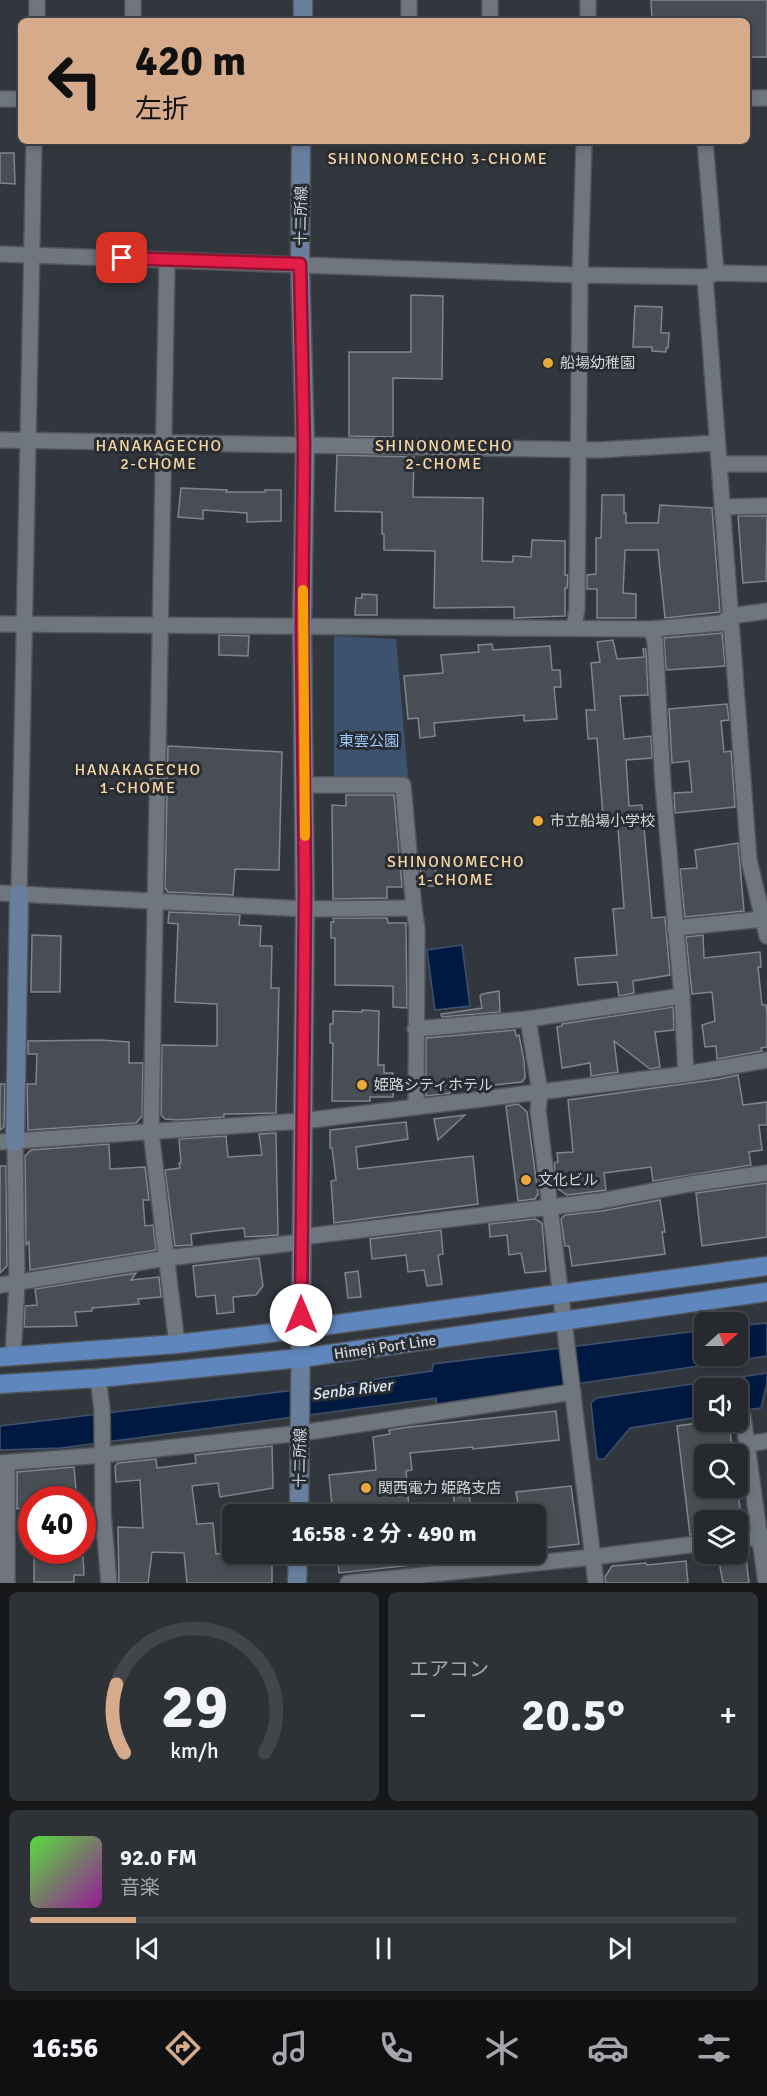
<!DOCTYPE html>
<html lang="ja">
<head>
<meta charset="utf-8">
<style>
  body { margin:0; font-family:Signika,"Noto Sans JP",sans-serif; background:#2e3136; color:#f1f3f6; height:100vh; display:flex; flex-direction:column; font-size:22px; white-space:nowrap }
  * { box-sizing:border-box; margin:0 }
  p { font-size:20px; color:#a4a6aa }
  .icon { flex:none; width:33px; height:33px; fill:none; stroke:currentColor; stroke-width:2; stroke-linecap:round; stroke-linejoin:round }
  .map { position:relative; height:1583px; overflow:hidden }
  .details { display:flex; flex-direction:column; gap:9px; padding:9px; background:#151719; flex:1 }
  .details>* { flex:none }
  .hud { position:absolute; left:18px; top:18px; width:732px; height:126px; border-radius:9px; box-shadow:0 3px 9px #0003,0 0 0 2px #42454a; background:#d6ab8b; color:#111; overflow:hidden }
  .needle { width:39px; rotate:69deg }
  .tools { position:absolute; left:694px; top:1312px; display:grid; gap:12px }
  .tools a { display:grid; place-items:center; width:54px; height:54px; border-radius:9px; background:#26292e; box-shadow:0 3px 9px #0003,0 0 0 2px #42454a; font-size:30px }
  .speed { position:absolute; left:18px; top:1486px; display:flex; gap:12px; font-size:30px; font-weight:700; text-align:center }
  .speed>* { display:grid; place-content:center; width:78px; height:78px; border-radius:50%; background:#26292e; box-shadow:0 3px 9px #0003,0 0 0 2px #42454a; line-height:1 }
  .speed .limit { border:9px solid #d22; background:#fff; color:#111 }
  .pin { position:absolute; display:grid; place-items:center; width:51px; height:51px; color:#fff; margin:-26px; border-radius:12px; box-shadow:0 3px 9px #0006 }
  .me { position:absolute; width:66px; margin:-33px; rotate:0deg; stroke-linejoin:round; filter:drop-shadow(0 0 4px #0008) }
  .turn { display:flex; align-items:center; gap:21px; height:126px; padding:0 18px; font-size:27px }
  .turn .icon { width:78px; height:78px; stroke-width:2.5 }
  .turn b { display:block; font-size:42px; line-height:51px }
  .big { font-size:45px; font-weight:700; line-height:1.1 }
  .details .widget { flex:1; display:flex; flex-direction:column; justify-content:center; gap:9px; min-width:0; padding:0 21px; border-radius:9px; background:#2e3136 }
  .details .dial { align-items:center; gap:0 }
  .dial svg { height:156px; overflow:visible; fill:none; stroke:#42454a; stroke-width:7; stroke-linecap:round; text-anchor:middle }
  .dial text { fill:#f1f3f6; stroke:none }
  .song { display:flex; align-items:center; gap:18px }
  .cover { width:72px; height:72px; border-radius:9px; background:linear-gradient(135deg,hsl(110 70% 55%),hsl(300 70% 35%)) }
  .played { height:6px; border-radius:3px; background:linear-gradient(90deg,#d6ab8b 15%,#42454a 15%) }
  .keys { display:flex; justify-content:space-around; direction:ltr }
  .heat { display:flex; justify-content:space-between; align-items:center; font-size:33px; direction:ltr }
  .details .tiles { flex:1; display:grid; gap:9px; grid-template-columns:1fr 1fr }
  .widget:last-child { grid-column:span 2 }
  .trip { position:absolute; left:222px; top:1504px; width:324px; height:60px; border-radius:9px; background:#26292e; box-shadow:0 3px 9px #0003,0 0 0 2px #42454a; font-weight:700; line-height:60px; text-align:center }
  .menu { display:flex; height:96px; justify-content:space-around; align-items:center; background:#0f1012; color:#a4a6aa }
  .menu .icon { width:42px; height:42px }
  .menu .active { color:#d6ab8b }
  .menu b { font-size:27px; color:#f1f3f6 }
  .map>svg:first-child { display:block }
  .green { fill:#3d526e }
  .water { fill:#001940; stroke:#3f516e; stroke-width:1.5 }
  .building { fill:#494e55; stroke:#7f858d; stroke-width:1.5 }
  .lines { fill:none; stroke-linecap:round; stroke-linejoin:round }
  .street-casing { stroke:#51555b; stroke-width:18 }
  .secondary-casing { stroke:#51555b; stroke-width:21 }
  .primary-casing { stroke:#51555b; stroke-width:21 }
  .street { stroke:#70767e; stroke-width:15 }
  .secondary { stroke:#687f9e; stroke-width:18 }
  .primary { stroke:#5f87bd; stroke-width:18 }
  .route-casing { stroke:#92132f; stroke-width:15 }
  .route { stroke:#e11d48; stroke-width:10 }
  .slow { stroke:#f59e0b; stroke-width:10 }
  .poi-dot { fill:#eba93a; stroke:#282d34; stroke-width:2 }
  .labels { text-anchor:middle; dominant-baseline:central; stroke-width:6; stroke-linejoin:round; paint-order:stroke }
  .street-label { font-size:15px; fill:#d2d5da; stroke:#282d34 }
  .poi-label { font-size:15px; fill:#d2d5da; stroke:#282d34; text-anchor:start }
  .park-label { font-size:15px; fill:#a0c8ff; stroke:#282d34 }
  .neighbourhood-label { font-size:16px; letter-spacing:1.5px; fill:#fbd6a1; stroke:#282d34 }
  .water-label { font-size:16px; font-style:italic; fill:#dbe5f3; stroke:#282d34 }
</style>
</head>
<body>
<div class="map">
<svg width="767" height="1583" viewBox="0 0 767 1583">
  <rect width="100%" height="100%" fill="#32373e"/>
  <path class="green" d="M334 636 396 639 408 777H334Z"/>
  <g class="water">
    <path d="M462 945 470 1006 435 1010 427 950Z"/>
    <path d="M767 1323V1356L437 1404 436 1398 61 1448 0 1450V1426L329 1386 432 1371 433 1364 705 1330V1356H738V1326Z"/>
    <path d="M767 1373V1383L761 1408 738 1411V1389H705V1416L630 1428 604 1459H597L591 1403 597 1398Z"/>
  </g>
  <g class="building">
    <path d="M651 0H767V57H747V21H652Z"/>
    <path d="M0 153H14L15 184 0 183Z"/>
    <path d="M411 295 443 296 442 379 393 378V437L349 436V352H411Z"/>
    <path d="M635 306 662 307 661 333H669L668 348H666V352L652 351V347H633Z"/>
    <path d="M337 455 414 457 413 497 483 498 482 561 513 562V556L531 557 532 540 565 541V575H568L567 588H565V616L514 618V607L434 608 435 551 384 550V534H382V512L335 511Z"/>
    <path d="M181 488 227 490 226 492H265V490H281V521L247 522V513L203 510V519L178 517Z"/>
    <path d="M602 495H624V513H626V523H658L660 505 712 508 720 612 665 618 658 550H625L623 593 636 594V618H597V589H587V575L596 574V538H601Z"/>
    <path d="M738 516H767L766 581 743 583Z"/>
    <path d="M362 594 377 595V615H355L356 598H362Z"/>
    <path d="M722 633 725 666 666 670 664 638Z"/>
    <path d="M219 635 249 636 248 656 219 655Z"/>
    <path d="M613 640 617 659 644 657 643 649H646L648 695 620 696 624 739 651 736 652 758 626 760 629 806 642 805 652 918 665 917 670 975 633 981 634 993 619 996 617 982 578 985 575 958 617 955 613 909 624 908 617 815 603 816 597 738 588 739 586 710H595L591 663 600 662 597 642Z"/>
    <path d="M492 644 493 650 550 646 552 670H560L561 687H554L557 719 524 721V715L434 723 435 736 420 738 418 718 408 719 404 676 443 673 441 655 479 652 478 645Z"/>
    <path d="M727 704 729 720 721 721 724 752 731 751 735 807 675 813 674 793 692 792 689 761 672 763 669 709Z"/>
    <path d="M168 746 282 752 279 870 235 869 233 895 168 892 165 888Z"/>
    <path d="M346 795H394L402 887H387V898L333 899 332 805 346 806Z"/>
    <path d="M738 843 744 911 685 917 680 869 697 868 695 850Z"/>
    <path d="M435 865 437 886H422L420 866Z"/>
    <path d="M169 912 240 915 239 925 261 926 260 946H272L271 988H279L276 1113 228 1114H224V1117L178 1120 165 1119 161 1115 162 1045 217 1046V1004L175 1002 178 924 168 923Z"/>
    <path d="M333 918H387L388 923H406L407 1008 393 1007V986L335 985V938H331V922H334Z"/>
    <path d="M32 935 61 936 60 992H31Z"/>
    <path d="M703 935 704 958 760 952 761 967H758L762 1005H766L767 1015V1047L761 1048 762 1051 717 1059 716 1046 705 1047 702 1025 715 1021 712 992 692 994 686 937Z"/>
    <path d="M499 991 500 1012 442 1017 441 1014 482 1008 480 996 482 994Z"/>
    <path d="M673 1007 674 1030 655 1032 660 1067 650 1069 614 1041 618 1072 591 1076 590 1063 562 1068 557 1027 562 1026V1024Z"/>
    <path d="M362 1010 379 1011 378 1065H384V1073H393V1097H370V1101H332L333 1043H330V1024H333V1011L362 1012Z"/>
    <path d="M515 1030 516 1036 519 1035 524 1061 525 1078 522 1082 449 1090 450 1093 426 1096V1038Z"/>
    <path d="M100 1040 129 1042V1063H143L142 1116 136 1123 28 1130 27 1084H36L37 1054H28V1041Z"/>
    <path d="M738 1075 743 1105 767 1102V1125H759L762 1150 749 1152 751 1165 653 1181 651 1167 604 1173 606 1190 567 1195 557 1188 554 1163 558 1162 557 1153 573 1152 568 1100 719 1079Z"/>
    <path d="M0 1084H5L4 1127 0 1130Z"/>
    <path d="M518 1104 527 1112 538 1194 535 1199 518 1201 506 1106Z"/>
    <path d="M465 1115 438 1140 434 1119Z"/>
    <path d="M406 1122 408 1139 356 1147 358 1169 473 1156 478 1204 334 1223 331 1181 336 1180 332 1148H330V1130Z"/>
    <path d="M276 1133 278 1235 245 1237 244 1228 214 1231 191 1234 192 1245 175 1246 165 1170 180 1168 179 1163H181L179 1139 226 1136 228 1157 262 1155 259 1134Z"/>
    <path d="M109 1144 110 1169 145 1167 149 1200H143L145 1226 153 1225 156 1250 30 1270 29 1242 26 1245 25 1156 31 1150Z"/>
    <path d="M0 1166H6L7 1266 0 1273Z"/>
    <path d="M767 1183V1237L702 1246 696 1193Z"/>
    <path d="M660 1200 665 1232H662L665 1254 572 1266 569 1246H565L561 1219 565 1215 602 1211Z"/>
    <path d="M535 1219 542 1223 546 1271 525 1273 521 1253 509 1255 507 1235 490 1237 489 1224Z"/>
    <path d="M441 1230 443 1254 438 1255 442 1284 427 1286 424 1270 408 1272 406 1255 372 1259 370 1239Z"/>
    <path d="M259 1258 263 1286 256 1295 233 1297 234 1312 217 1314 215 1295 198 1297 196 1296 193 1266Z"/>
    <path d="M358 1271 361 1297 348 1298 345 1273Z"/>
    <path d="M136 1273 131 1280 159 1277 161 1297 138 1299 139 1304 92 1308V1311L75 1312 77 1326 24 1327 25 1306 37 1305 35 1289Z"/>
    <path d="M556 1411 559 1440 473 1449V1447L410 1453 412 1470 406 1471 409 1509H404V1515H333L329 1475 376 1470 373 1437 390 1434 389 1430 409 1427Z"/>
    <path d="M705 1422H729L732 1448H731V1455H705V1488H737L742 1521H705V1533L690 1535 677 1426Z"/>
    <path d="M272 1446 273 1488 220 1497 218 1483 192 1486 197 1524 213 1523 216 1554 232 1552V1554H272V1583H187L184 1553 152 1552 148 1583H119L118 1527 143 1528 140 1480 116 1482 115 1466 118 1463 156 1459 157 1468 196 1463 195 1455Z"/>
    <path d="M74 1467 77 1500H32V1507L17 1509V1472Z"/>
    <path d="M468 1486 472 1515H455L453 1488Z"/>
    <path d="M571 1486 579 1544 536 1549V1515H520L516 1492Z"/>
    <path d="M34 1551H74V1557H83L84 1575H74V1582H34Z"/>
    <path d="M738 1553 746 1558 749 1583H723L718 1556Z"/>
    <path d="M337 1554H430L431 1563 339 1573Z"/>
    <path d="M686 1561 688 1583H606L605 1577 612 1566 646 1563 647 1565Z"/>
  </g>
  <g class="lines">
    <defs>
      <g id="street">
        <path d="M37 21V0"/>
        <path d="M133 21V0"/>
        <path d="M409 21V0"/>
        <path d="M490 21V0"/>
        <path d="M588 21V0"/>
        <path d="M747 98H767"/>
        <path d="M0 99H21"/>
        <path d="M705 141 716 273"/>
        <path d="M0 254 580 275 705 277 716 273 767 274"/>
        <path d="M167 260 151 1132 177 1344"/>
        <path d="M705 277 749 860 767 936"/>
        <path d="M0 440 599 450 717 443"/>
        <path d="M719 464H767"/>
        <path d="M722 507 767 506"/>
        <path d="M0 624 651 629 722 623 731 616 767 611"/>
        <path d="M574 628 577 608 580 275 584 141"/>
        <path d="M651 629 655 641 663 785 682 996 686 1074"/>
        <path d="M305 785H403L414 909"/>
        <path d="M0 893 305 909 414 908 417 929 416 1107"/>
        <path d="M19 894 34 141"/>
        <path d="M675 928 763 919"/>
        <path d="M528 1019 540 1092 538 1110 596 1583"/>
        <path d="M415 1029 528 1019 682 996"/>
        <path d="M0 1142 302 1121 686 1074 767 1060"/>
        <path d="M301 1237 600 1201 690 1184 767 1173"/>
        <path d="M0 1285 167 1258 301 1242"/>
        <path d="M13 1356 17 1283 15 1142"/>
        <path d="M98 1378 102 1409 103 1513 109 1583"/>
        <path d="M743 1416 766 1583"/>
        <path d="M748 1444 767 1441"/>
        <path d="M0 1463 102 1455 301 1433 573 1392"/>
        <path d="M738 1539 767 1537"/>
        <path d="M7 1583V1463"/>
        <path d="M348 1583 593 1557 705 1543"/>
      </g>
      <g id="secondary">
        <path d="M303 21V0"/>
        <path d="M15 1142 19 894"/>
        <path d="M299 1515 305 909 302 626 305 445 300 264 301 141"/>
        <path d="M297 1583 298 1554"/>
      </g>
      <g id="primary">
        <path d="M0 1357 177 1344 263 1334 767 1266"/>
        <path d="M0 1384 98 1378 301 1358 767 1292"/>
      </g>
    </defs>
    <use href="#street" class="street-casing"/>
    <use href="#secondary" class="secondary-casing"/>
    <use href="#primary" class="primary-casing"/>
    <use href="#street" class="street"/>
    <use href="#secondary" class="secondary"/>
    <use href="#primary" class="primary"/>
  </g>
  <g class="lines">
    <defs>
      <path id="route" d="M122 258 300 264 304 445 302 626 305 889 301 1315"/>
    </defs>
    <use href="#route" class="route-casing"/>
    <use href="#route" class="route"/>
    <path class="slow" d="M303 590 305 836"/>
  </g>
  <g class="poi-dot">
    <circle cx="548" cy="363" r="6"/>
    <circle cx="538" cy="821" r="6"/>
    <circle cx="362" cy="1085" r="6"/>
    <circle cx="526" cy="1180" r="6"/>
    <circle cx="366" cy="1488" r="6"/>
  </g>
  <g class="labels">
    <g class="street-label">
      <text transform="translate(301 216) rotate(-89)">十二所線</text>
      <text transform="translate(385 1347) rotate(-8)">Himeji Port Line</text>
      <text transform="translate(300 1458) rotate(-89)">十二所線</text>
    </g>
    <g class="poi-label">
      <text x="560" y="363">船場幼稚園</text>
      <text x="550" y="821">市立船場小学校</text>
      <text x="374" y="1085">姫路シティホテル</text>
      <text x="538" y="1180">文化ビル</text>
      <text x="378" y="1488">関西電力 姫路支店</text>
    </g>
    <g class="park-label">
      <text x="369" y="741">東雲公園</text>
    </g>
    <g class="neighbourhood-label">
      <text x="438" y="159">SHINONOMECHO 3-CHOME</text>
      <text x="159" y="446">HANAKAGECHO<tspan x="159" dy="18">2-CHOME</tspan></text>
      <text x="444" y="446">SHINONOMECHO<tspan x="444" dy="18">2-CHOME</tspan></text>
      <text x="138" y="770">HANAKAGECHO<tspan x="138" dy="18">1-CHOME</tspan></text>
      <text x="456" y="862">SHINONOMECHO<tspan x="456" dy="18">1-CHOME</tspan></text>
    </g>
    <g class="water-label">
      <text transform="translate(352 1390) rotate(-7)">Senba River</text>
    </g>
  </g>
</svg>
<div class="tools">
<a><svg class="needle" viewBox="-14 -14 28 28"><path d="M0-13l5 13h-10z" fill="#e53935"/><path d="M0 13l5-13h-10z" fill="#a4a6aa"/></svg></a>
<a><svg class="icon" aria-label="sound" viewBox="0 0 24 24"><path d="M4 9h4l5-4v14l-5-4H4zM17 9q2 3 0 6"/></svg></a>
<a><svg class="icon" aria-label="search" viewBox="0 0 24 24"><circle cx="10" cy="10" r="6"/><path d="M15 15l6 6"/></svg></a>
<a><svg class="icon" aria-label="layers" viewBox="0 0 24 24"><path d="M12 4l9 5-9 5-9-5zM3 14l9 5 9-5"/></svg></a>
</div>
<div class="speed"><div class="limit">40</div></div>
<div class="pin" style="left:122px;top:258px;background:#d93025"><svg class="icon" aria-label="arrive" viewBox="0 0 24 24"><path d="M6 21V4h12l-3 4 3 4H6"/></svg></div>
<svg class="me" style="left:301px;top:1315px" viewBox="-20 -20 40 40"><circle r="19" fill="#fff"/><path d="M0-13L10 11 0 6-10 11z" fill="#e11d48"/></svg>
<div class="trip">16:58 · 2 分 · 490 m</div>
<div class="hud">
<div class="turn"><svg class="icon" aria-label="left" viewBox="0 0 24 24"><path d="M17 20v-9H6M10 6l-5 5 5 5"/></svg><div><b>420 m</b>左折</div></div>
</div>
</div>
<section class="details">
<div class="tiles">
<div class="widget dial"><svg viewBox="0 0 100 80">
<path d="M14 69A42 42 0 1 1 86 69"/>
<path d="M14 69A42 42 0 0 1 10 34" stroke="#d6ab8b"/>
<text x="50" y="56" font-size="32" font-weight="700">29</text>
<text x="50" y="72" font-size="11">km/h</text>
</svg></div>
<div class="widget"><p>エアコン</p>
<div class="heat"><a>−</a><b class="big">20.5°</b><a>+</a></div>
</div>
<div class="widget">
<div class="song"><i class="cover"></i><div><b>92.0 FM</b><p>音楽</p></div></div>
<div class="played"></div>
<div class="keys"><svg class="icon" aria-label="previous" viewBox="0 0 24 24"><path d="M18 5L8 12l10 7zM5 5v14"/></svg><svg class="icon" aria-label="pause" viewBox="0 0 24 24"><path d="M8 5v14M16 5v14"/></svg><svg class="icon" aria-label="next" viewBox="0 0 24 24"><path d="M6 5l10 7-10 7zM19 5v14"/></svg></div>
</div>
</div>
</section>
<nav class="menu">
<b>16:56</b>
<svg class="icon active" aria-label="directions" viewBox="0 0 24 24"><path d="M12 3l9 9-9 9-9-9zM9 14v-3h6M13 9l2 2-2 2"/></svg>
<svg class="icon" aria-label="music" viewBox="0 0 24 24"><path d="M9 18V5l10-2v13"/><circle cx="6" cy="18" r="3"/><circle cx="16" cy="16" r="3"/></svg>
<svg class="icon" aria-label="phone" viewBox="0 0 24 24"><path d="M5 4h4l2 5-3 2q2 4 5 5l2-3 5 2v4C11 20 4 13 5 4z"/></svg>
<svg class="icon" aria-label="climate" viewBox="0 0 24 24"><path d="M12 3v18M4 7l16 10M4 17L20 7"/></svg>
<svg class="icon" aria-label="car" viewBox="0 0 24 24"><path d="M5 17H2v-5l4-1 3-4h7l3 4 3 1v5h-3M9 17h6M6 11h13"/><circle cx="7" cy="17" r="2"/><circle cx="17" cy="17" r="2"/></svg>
<svg class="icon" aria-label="filters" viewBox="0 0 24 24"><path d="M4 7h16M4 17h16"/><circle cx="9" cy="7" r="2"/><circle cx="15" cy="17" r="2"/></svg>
</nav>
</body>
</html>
